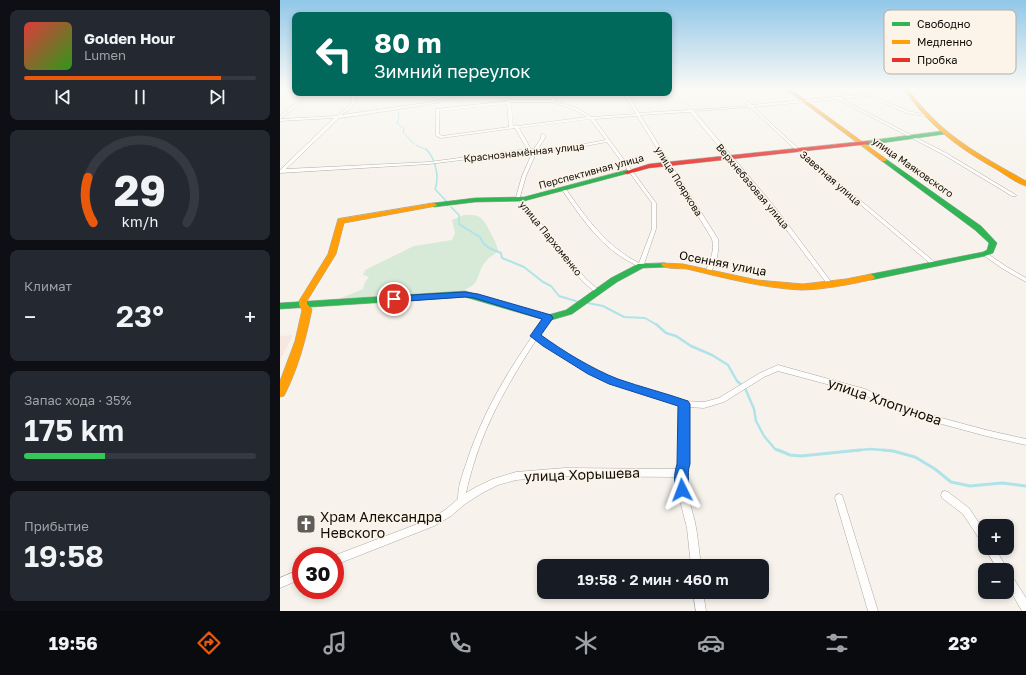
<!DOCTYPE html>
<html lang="ru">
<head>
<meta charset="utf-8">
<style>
  body { margin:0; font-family:"Golos Text",sans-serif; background:#242831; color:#f1f3f6; height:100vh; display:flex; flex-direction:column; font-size:15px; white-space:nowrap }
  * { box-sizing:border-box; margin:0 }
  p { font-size:13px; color:#9ea1a6 }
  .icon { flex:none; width:22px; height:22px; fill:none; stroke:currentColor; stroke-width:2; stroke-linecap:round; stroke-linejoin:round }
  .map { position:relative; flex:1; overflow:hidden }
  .details { display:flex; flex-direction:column; gap:10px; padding:10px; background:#0d0f14; width:280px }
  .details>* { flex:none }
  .guide { position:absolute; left:12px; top:12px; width:380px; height:84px; border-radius:8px; box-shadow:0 2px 6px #0003; background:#00695c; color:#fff; overflow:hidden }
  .buttons { position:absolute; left:698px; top:519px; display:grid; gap:8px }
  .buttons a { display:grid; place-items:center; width:36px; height:36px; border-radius:8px; background:#171b24; box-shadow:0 2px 6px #0003; font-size:20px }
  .speed { position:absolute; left:12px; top:547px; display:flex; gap:8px; font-size:20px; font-weight:700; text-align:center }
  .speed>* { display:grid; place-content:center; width:52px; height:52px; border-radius:50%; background:#171b24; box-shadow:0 2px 6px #0003; line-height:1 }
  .speed .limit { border:6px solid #d22; background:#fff; color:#111 }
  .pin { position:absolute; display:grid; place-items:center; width:34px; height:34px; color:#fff; margin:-17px; border:2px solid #fff; border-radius:50%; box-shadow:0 1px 4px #0007 }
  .me { position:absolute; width:44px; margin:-22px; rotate:357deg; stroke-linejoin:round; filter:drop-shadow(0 0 3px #0008) }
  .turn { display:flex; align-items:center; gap:14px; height:84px; padding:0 16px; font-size:18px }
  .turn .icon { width:52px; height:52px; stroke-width:2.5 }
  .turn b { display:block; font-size:28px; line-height:34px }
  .big { font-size:30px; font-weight:600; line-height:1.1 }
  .details .card { flex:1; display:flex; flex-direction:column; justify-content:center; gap:6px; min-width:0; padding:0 14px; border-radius:8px; background:#242831 }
  .details .dial { align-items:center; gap:0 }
  .dial svg { height:104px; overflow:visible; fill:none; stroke:#363941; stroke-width:7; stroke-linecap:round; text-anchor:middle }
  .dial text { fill:#f1f3f6; stroke:none }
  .song { display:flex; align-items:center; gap:12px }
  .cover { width:48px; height:48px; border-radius:6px; background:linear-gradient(135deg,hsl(0 70% 55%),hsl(110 70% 35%)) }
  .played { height:4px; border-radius:2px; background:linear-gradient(90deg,#ea580c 85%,#363941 85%) }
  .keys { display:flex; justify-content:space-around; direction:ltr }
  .heat { display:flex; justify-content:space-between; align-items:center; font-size:22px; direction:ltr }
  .charge { height:6px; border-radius:3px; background:linear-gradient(90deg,#34c759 35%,#363941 0) }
  .trip { position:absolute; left:257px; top:559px; width:232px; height:40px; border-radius:8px; background:#171b24; box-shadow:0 2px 6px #0003; font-weight:600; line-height:40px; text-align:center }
  .dock { display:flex; height:64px; justify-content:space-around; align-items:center; background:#090b0e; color:#9ea1a6 }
  .dock .icon { width:28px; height:28px }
  .dock .on { color:#ea580c }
  .dock b { font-size:18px; color:#f1f3f6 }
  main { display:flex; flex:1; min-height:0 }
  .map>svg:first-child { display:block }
  .education { fill:#f6e7e0 }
  .green { fill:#d7e9d7 }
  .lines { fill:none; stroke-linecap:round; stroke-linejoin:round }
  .stream-far4 { stroke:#afe3e9; stroke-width:1 }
  .stream-far3 { stroke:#afe3e9; stroke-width:1.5 }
  .stream-far2 { stroke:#afe3e9; stroke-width:2 }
  .stream-far1 { stroke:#afe3e9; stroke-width:2.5 }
  .stream { stroke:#afe3e9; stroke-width:3 }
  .street-casing { stroke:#aba8a2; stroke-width:1 }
  .fast-casing { stroke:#aba8a2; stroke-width:1 }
  .slow-casing { stroke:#aba8a2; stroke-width:1 }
  .jam-casing { stroke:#aba8a2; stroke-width:1 }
  .street { fill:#fefdfc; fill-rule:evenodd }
  .fast { fill:#30b455; fill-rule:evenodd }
  .slow { fill:#ff9f0a; fill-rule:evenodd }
  .jam { fill:#e5322d; fill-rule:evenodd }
  .route { fill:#1a73e8; stroke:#114b97 }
  .labels { text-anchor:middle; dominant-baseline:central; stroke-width:3; stroke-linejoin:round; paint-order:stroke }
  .far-street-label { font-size:10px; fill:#0f0c08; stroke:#fcf4e8 }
  .street-label { font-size:12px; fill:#0f0c08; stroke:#fcf4e8 }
  .near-street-label { font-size:14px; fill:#0f0c08; stroke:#fcf4e8 }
  .near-poi-label { font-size:14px; fill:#0f0c08; stroke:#fcf4e8; text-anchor:start }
  .key { fill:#fcf4e8; stroke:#b5aea5; stroke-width:1 }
  .key-label { font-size:11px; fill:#0f0c08 }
</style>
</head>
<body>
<main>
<section class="details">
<div class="card">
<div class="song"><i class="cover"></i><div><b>Golden Hour</b><p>Lumen</p></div></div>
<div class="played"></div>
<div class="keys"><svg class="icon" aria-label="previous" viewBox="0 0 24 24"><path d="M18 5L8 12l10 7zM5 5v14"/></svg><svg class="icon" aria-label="pause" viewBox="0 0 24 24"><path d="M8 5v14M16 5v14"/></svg><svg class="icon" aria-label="next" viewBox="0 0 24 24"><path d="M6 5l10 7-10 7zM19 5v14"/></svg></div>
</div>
<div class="card dial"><svg viewBox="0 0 100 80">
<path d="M14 69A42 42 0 1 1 86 69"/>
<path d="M14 69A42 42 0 0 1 10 34" stroke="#ea580c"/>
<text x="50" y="56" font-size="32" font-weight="700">29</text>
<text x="50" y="72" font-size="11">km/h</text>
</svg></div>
<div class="card"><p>Климат</p>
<div class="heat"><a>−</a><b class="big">23°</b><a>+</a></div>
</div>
<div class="card"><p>Запас хода · 35%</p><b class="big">175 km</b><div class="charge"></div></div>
<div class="card"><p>Прибытие</p><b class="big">19:58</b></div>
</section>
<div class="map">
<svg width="746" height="611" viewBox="0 0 746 611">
  <rect width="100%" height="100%" fill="#f7f3ec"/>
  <path class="education" d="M13 335 0 360V336Z"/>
  <path class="green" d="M184 215C198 214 203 217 209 230 213 238 216 241 218 251 214 255 209 257 206 261 195 274 203 284 181 291L59 299 83 289 85 282 89 277 83 275 85 270 134 246 172 240 175 233 172 220Z"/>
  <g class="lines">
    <g class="stream-far4">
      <path d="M118 111 119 117 117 123 124 129 123 132 134 144"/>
      <path d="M136 145 147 150"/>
    </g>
    <g class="stream-far3">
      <path d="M146 149C155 158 160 177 155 189L168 203"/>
      <path d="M171 207 179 215V224L184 227"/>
    </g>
    <g class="stream-far2">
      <path d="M182 226 200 237 203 243 209 248 221 253 222 258 244 267 263 282 271 286 279 296 299 302"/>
      <path d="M308 303 323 306 344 317 365 318 377 325"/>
    </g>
    <g class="stream-far1">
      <path d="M376 324 386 333 396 336 411 346 432 355 448 365 457 381 465 388 474 409 476 421 484 436 495 449 500 451"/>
      <path d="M570 451 591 449 613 451"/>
    </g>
    <g class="stream">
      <path d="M498 450 510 455 521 456 580 450"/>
      <path d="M603 450 613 451 635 457 655 469 671 482 690 486 722 483 746 486"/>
    </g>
    <defs>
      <g id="street">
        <path d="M392 89H394L412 110 468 106 451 89H453L472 105 588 94 628 111 647 115 645 116 626 113 588 96 561 99 666 153 736 195V196H732L664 155 557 99 473 107 520 150 657 264 656 265H652L518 152 470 107 414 111 494 206 552 283 553 284 552 285H548L490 208 410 112 360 115 438 239C440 248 436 269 428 274L425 272C430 261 435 251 432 239L357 116 314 119 376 203V229L363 267C359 267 355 265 352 263 321 248 301 217 282 190V189H286C306 218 327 247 359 263L372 229V203L327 142 288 149 257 151 246 176 240 197 306 279 320 291 321 292 320 293H316L302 281 236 197 242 176 253 151 149 164 0 173V170L54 118 0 121V116L29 93H33L0 119 57 116 69 106 72 101 71 94 73 93 75 94 76 101 71 108 61 115 145 103 194 93H200L145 105 68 117 59 118 6 169 149 162 247 149 235 128 161 138 156 136V109L228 101 205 93H210L230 100H271L277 93H281L274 101 297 108 311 117 356 114 343 93H347L359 113 409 110ZM231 102H272L295 110 307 117 238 126 236 125 233 126ZM227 104 229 127 162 136 159 134V111ZM310 119 326 140 288 147 258 149 265 138V135L263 134 261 135V138L254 149H251L239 128Z"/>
        <path d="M121 93H125L124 97 122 98 120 97Z"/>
        <path d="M705 252 727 267 746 278V282L723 269 703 255 702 254 703 253Z"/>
        <path d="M268 316 271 318 259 336 284 352 335 379 404 401 424 402 439 398 480 373 498 365 585 389 620 405 658 417 706 430 746 439V445L706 436 658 423 615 409 580 393 498 371 484 377 444 402 424 408 408 407 407 464C403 485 410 502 415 522 418 537 419 551 421 566H411L407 528 398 493 397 477 285 476 236 480 218 485 202 493 185 504 171 516 154 526 55 565V556H53L148 520 165 510 178 499C178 487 182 475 186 464 203 410 233 362 266 317ZM256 340 280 356 331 383 400 406 399 464 398 469 285 468 236 472 213 479 196 487 186 493C188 483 191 473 194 463 207 419 231 379 256 340Z"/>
        <path d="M665 491 668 492 689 508 705 532V545L702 543 683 514 662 498 661 495 662 492Z"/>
        <path d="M559 494 562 495 563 498 598 611H588L555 498 556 495Z"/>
        <path d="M705 548H715L726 567 727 571 730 573 746 598V611H742L727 585V570H718Z"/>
        <path d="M21 569V579L0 588V578Z"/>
        <path d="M413 592H423L426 611H416Z"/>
      </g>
      <g id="fast">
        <path d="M663 131 665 132V134L587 145 584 143 587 141Z"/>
        <path d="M602 159H606L701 226 717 243 713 253 705 256 591 280 588 279 587 277 588 275 591 274 703 252 707 250 709 243 695 230 602 161Z"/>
        <path d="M347 170 350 172 349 173 244 201 195 202 154 207 151 205 154 203 195 198 244 197Z"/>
        <path d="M385 263 389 265 388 267 363 268 337 282 292 314 268 321 185 297 0 309V303L185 291 268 315 286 310 331 278 358 264Z"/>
      </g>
      <g id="slow">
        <path d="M506 89H510L606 159V161H602Z"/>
        <path d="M624 89H628C661 135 698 154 746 181V186C736 183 726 175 716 169 677 147 650 127 624 89Z"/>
        <path d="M154 203 157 205 156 206 64 223 56 254 27 301V304L32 309C26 339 18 369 4 396L0 397V381L15 341 22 310 19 305V301L48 254 58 219Z"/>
        <path d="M382 263 403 264 477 280 523 284 566 279 591 274 595 277 594 279C574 284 541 290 521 290 482 288 445 278 407 269 400 268 387 270 381 265Z"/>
      </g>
      <path id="jam" d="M587 141 589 142V144L369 168 347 174 344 172 369 164Z"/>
    </defs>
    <use href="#street" class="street-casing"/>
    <use href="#fast" class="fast-casing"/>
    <use href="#slow" class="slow-casing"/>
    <use href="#jam" class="jam-casing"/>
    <use href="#street" class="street"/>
    <use href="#fast" class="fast"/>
    <use href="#slow" class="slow"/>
    <use href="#jam" class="jam"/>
  </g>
  <linearGradient id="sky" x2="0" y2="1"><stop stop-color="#91c7e8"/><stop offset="0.51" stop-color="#fbfaf6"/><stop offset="1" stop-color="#fbfaf6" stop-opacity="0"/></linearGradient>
  <rect width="746" height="174" fill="url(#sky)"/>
  <path class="route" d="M185 292 198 294 271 315 273 318 261 335C283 351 312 369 338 379 361 387 385 393 408 401L410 404V464C406 475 411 486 407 495L402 496 398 495C393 485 394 474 397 464L398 406 329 384 308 374 263 346 250 336 262 319 194 298 185 297 114 302 110 299 114 296Z"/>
  <defs>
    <symbol id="church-square" viewBox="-11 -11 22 22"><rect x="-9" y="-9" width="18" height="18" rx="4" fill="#605d58" stroke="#fcf4e8"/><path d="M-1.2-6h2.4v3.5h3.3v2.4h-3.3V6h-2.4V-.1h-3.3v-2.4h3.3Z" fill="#fff"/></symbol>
  </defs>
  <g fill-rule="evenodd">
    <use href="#church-square" x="15" y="513" width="22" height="22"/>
  </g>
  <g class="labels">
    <g class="far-street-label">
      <text transform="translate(244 152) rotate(-6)">Краснознамённая улица</text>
      <text transform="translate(633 167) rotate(35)">улица Маяковского</text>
      <text transform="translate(311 171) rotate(-15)">Перспективная улица</text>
      <text transform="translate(551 178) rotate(41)">Заветная улица</text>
      <text transform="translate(399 181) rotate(58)">улица Пояркова</text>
      <text transform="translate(473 186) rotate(50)">Верхнебазовая улица</text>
      <text transform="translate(271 238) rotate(51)">улица Пархоменко</text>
    </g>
    <g class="street-label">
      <text transform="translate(443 263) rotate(11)">Осенняя улица</text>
    </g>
    <g class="near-street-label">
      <text transform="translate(605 401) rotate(19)">улица Хлопунова</text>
      <text transform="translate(302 474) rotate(-2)">улица Хорышева</text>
    </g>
    <g class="near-poi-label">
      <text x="40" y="516">Храм Александра<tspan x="40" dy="16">Невского</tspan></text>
    </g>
  </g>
  <rect x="604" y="10" width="132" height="64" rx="6" class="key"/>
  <rect x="612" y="22" width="18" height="4" fill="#30b455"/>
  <rect x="612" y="40" width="18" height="4" fill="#ff9f0a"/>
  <rect x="612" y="58" width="18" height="4" fill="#e5322d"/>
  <g class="key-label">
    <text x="637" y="28">Свободно</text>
    <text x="637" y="46">Медленно</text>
    <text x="637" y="64">Пробка</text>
  </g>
</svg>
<div class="buttons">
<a>+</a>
<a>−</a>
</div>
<div class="speed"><div class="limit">30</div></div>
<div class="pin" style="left:114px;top:299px;background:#d93025"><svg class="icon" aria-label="arrive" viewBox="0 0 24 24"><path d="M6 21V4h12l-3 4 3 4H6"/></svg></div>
<svg class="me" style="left:402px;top:490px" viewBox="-20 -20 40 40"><path d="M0-17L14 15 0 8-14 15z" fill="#1a73e8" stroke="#fff" stroke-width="4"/></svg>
<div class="trip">19:58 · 2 мин · 460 m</div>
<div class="guide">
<div class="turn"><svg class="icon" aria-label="left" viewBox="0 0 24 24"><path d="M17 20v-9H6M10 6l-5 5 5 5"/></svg><div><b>80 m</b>Зимний переулок</div></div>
</div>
</div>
</main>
<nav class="dock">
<b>19:56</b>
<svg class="icon on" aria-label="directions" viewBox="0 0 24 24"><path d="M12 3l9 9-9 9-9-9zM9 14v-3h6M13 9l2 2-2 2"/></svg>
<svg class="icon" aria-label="music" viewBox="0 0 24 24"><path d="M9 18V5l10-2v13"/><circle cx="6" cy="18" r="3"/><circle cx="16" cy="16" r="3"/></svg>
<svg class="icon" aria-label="phone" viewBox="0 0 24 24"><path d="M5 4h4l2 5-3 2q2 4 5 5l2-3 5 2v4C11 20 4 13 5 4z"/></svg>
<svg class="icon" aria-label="climate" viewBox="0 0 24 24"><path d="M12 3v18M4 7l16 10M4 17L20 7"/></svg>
<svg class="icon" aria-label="car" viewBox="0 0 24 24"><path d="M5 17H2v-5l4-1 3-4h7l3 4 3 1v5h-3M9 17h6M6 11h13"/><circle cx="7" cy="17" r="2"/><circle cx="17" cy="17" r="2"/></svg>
<svg class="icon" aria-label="filters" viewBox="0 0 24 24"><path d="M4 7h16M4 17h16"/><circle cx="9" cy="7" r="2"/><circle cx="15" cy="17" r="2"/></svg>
<b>23°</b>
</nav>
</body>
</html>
